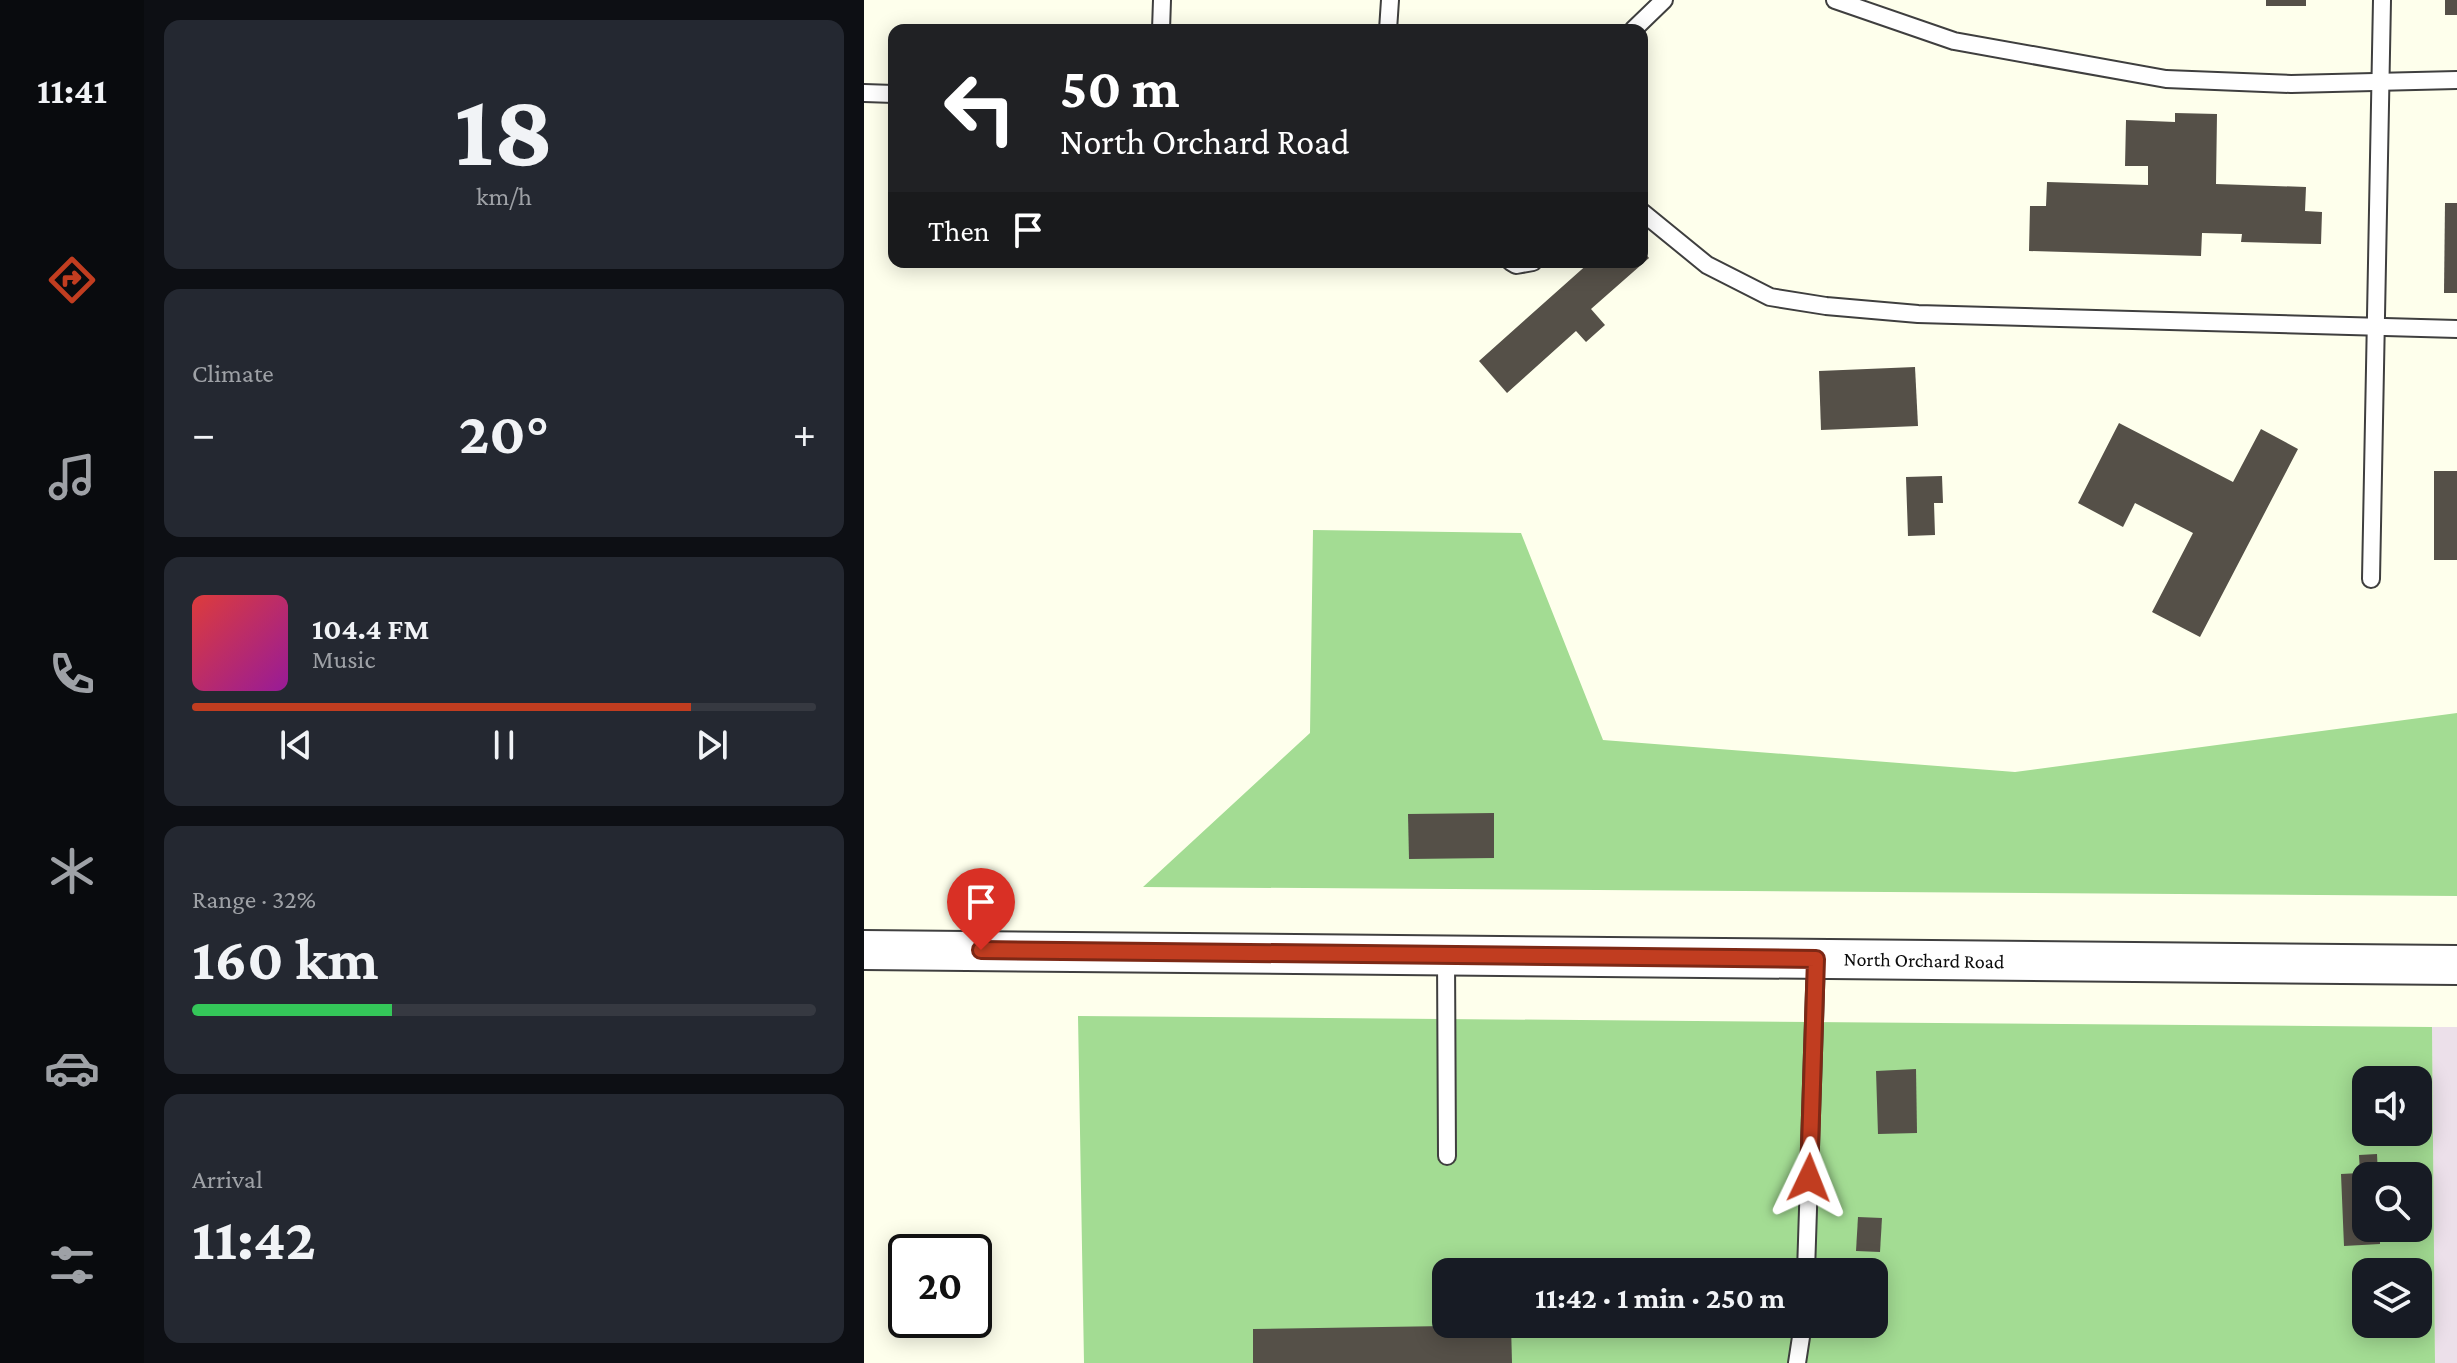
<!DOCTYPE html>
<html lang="en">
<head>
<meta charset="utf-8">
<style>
  body { margin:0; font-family:"Crimson Pro",serif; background:#242831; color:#f1f3f6; height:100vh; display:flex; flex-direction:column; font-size:30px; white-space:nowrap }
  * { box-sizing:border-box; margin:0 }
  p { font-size:26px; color:#9ea1a6 }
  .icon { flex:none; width:44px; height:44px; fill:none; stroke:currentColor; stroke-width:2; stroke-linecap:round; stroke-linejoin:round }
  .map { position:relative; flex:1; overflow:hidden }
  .side { display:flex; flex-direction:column; gap:20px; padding:20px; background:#0d0f14; width:720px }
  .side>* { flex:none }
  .top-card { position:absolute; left:24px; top:24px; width:760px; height:244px; border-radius:16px; box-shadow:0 4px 20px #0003; background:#202124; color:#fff; overflow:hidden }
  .fabs { position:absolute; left:1488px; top:1066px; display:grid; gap:16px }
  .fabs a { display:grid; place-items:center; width:80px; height:80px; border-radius:16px; background:#171b24; box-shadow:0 4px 20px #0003; font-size:40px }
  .speed { position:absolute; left:24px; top:1234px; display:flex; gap:16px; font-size:40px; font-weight:700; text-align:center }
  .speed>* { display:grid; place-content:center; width:104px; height:104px; border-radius:50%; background:#171b24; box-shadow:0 4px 20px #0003; line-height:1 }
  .speed .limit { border:4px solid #111; border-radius:12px; background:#fff; color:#111 }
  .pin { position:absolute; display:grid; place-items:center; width:68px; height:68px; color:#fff; margin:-82px -34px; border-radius:50% 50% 50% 0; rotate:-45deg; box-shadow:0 0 8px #0007 }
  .pin .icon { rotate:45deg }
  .me { position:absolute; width:88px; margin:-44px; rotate:2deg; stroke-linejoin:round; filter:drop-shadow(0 0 6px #0008) }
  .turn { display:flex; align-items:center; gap:28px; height:168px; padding:0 40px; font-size:36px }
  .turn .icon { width:104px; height:104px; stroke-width:2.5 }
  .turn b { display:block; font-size:56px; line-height:68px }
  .then { display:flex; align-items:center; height:76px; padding:0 40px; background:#0003; gap:16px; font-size:30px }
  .big { font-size:60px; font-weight:700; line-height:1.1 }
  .side .tile { flex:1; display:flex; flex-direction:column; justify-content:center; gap:12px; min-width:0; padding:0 28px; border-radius:16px; background:#242831 }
  .side .dial { align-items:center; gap:0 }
  .dial b { font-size:104px; line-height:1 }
  .song { display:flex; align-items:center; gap:24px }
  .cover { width:96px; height:96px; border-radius:12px; background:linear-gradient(135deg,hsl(0 70% 55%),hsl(300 70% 35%)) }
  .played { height:8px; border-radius:4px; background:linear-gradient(90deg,#c13d20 80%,#363941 80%) }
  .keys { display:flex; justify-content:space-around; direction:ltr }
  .heat { display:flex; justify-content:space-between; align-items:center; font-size:44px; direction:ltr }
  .charge { height:12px; border-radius:6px; background:linear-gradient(90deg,#34c759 32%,#363941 0) }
  .trip { position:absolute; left:568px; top:1258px; width:456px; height:80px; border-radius:16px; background:#171b24; box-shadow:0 4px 20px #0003; font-weight:700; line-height:80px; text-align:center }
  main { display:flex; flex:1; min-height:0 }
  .tabs { display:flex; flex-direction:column; width:144px; justify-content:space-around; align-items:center; background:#090b0e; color:#9ea1a6 }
  .tabs .icon { width:56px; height:56px }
  .tabs .active { color:#c13d20 }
  .tabs b { font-size:36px; color:#f1f3f6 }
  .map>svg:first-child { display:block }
  .industrial { fill:#ece0ea }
  .forest { fill:#a3dc93; fill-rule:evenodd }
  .building { fill:#555048 }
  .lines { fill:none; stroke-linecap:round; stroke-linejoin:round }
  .service-casing { stroke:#3f3f3f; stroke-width:20 }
  .tertiary-casing { stroke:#3f3f3f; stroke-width:42 }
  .service { stroke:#fff; stroke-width:16 }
  .tertiary { stroke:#fff; stroke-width:38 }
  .route-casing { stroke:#7d2815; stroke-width:20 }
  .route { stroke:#c13d20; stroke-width:14 }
  .labels { text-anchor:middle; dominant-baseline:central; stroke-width:8; stroke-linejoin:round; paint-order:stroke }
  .street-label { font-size:20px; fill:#0c0c0c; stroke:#fff }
</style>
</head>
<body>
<main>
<nav class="tabs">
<b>11:41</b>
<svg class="icon active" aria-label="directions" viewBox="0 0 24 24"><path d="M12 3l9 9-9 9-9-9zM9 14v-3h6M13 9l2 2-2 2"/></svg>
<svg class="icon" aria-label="music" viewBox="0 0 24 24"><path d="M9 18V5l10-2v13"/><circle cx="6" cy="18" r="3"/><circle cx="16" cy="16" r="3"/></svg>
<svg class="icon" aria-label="phone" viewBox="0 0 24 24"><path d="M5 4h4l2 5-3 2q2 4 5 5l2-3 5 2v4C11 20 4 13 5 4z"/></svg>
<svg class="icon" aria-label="climate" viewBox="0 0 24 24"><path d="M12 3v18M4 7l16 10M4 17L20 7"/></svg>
<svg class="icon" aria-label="car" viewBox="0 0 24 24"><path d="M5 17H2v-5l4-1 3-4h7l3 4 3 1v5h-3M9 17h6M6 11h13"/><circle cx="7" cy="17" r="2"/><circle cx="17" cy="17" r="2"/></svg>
<svg class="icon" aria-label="filters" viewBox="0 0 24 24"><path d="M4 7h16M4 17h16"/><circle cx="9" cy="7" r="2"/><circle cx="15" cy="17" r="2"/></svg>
</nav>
<section class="side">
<div class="tile dial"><b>18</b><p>km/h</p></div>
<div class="tile"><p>Climate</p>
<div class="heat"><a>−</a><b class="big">20°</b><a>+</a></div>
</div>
<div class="tile">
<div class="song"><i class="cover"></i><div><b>104.4 FM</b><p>Music</p></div></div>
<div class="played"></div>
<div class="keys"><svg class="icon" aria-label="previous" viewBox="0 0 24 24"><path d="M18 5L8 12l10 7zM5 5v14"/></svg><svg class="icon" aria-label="pause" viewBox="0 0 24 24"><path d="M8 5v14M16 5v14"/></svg><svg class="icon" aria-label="next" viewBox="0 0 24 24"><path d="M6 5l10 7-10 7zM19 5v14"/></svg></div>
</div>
<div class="tile"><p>Range · 32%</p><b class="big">160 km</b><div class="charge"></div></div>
<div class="tile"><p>Arrival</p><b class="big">11:42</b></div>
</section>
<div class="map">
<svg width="1593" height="1363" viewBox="0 0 1593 1363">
  <rect width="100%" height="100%" fill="#feffec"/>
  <path class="industrial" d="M1568 1027H1593V1363H1571Z"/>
  <g class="forest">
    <path d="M449 530 657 533 739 740 1151 772 1593 713V896L279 887 446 733Z"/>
    <path d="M214 1016 1568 1027 1571 1363H220ZM1502 1080H1554V1132H1502ZM1502 1176H1554V1228H1502ZM582 1272H1010V1324H582ZM1502 1272H1554V1324H1502Z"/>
  </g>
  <g class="building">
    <rect x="1402" y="0" width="40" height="6"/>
    <rect x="1581" y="0" width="12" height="15"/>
    <path d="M1311 113 1353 114 1352 184 1442 187 1441 211 1458 212 1457 244 1377 242 1378 234 1338 233 1337 256 1165 251 1166 206H1182L1183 182 1284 185V166H1261L1262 120 1311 122Z"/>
    <path d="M1581 203H1593V293H1580Z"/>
    <path d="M778 250 785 258 727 309 741 325 722 342 712 331 643 393 615 361 726 262H778Z"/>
    <path d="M1051 367 1054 426 957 430 955 371Z"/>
    <path d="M1255 423 1369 482 1397 429 1434 449 1336 637 1288 612 1329 533 1271 503 1259 527 1214 503Z"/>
    <rect x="1570" y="471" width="23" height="89"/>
    <path d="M1078 476 1079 503H1070L1071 535 1044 536 1042 477Z"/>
    <path d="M630 813V858L545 859 544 814Z"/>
    <path d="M1052 1069 1053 1133 1014 1134 1012 1071Z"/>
    <path d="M1513 1154 1514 1176H1502V1228H1516V1244L1480 1246 1477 1174 1496 1173 1495 1155Z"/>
    <path d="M994 1217 1018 1218 1016 1252 992 1251Z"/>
    <path d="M647 1325 648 1363H389V1329Z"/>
  </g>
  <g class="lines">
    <defs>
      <g id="service">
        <path d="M971 0 1090 41 1302 79 1427 84 1593 80"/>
        <path d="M297 30 298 0"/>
        <path d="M524 30 526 0"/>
        <path d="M769 30 800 0"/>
        <path d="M0 93 30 94"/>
        <path d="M778 212 843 265 906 297 962 306 1054 314 1593 329"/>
        <path d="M647 262 652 265 669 262"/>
        <path d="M1507 579 1518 0"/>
        <path d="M582 956 583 1156"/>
        <path d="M942 1272 952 959"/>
        <path d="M933 1363 939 1324"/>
      </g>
      <path id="tertiary" d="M0 950 1593 965"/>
    </defs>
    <use href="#service" class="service-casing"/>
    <use href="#tertiary" class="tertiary-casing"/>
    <use href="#service" class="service"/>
    <use href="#tertiary" class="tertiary"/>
  </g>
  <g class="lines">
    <defs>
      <path id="route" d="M117 950 952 959 945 1178"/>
    </defs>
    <use href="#route" class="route-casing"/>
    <use href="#route" class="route"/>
  </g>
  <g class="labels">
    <g class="street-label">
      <text transform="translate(1060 960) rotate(1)">North Orchard Road</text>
    </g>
  </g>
</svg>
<div class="fabs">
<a><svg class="icon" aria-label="sound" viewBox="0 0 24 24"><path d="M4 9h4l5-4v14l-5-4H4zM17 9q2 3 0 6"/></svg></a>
<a><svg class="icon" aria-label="search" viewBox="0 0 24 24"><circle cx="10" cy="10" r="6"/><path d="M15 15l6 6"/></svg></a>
<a><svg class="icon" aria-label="layers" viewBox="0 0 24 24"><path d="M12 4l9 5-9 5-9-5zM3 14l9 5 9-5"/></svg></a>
</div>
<div class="speed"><div class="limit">20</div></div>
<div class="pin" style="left:117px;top:950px;background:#d93025"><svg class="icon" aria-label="arrive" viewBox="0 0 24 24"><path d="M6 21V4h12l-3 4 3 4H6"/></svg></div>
<svg class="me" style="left:945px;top:1178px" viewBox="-20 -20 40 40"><path d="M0-17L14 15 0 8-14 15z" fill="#c13d20" stroke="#fff" stroke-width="4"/></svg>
<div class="trip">11:42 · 1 min · 250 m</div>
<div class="top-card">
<div class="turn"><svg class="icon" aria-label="left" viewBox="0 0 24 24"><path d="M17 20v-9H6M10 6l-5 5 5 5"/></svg><div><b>50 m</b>North Orchard Road</div></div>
<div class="then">Then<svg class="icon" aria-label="arrive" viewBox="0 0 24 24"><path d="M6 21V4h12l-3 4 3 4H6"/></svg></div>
</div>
</div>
</main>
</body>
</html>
